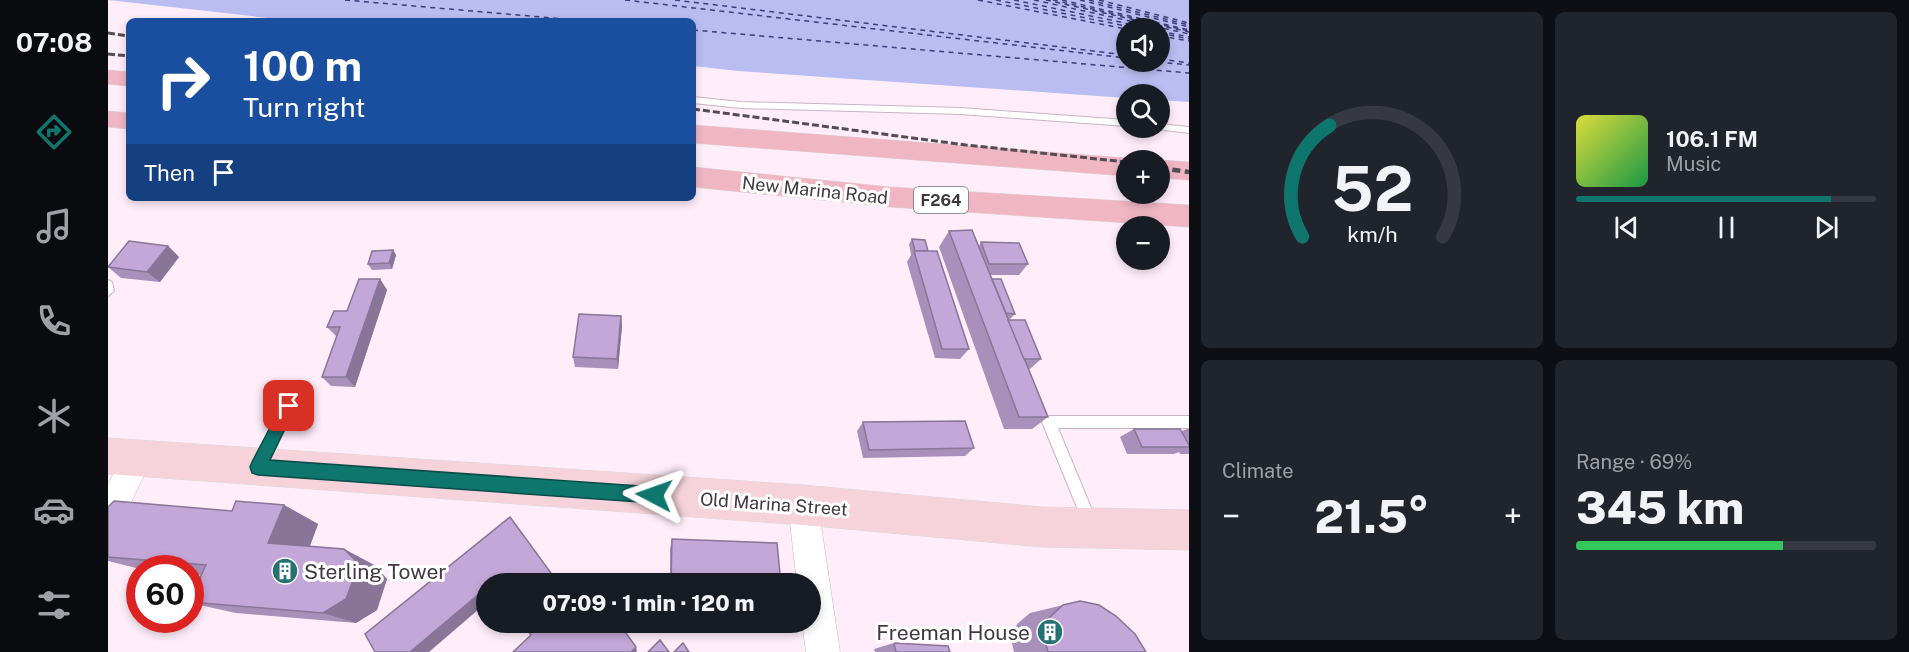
<!DOCTYPE html>
<html lang="en">
<head>
<meta charset="utf-8">
<style>
  body { margin:0; font-family:"Public Sans",sans-serif; background:#20242c; color:#f1f3f6; height:100vh; display:flex; flex-direction:column; font-size:22px; white-space:nowrap }
  * { box-sizing:border-box; margin:0 }
  p { font-size:20px; color:#9ea1a6 }
  .icon { flex:none; width:33px; height:33px; fill:none; stroke:currentColor; stroke-width:2; stroke-linecap:round; stroke-linejoin:round }
  .map { position:relative; flex:1; overflow:hidden }
  .drawer { display:flex; flex-direction:column; gap:12px; padding:12px; background:#0d0f14; width:720px }
  .drawer>* { flex:none }
  .top-card { position:absolute; left:18px; top:18px; width:570px; height:183px; border-radius:9px; box-shadow:0 3px 9px #0003; background:#1a4fa0; color:#fff; overflow:hidden }
  .fabs { position:absolute; left:1008px; top:18px; display:grid; gap:12px }
  .fabs a { display:grid; place-items:center; width:54px; height:54px; border-radius:50%; background:#171b24; box-shadow:0 3px 9px #0003; font-size:30px }
  .speed { position:absolute; left:18px; top:555px; display:flex; gap:12px; font-size:30px; font-weight:700; text-align:center }
  .speed>* { display:grid; place-content:center; width:78px; height:78px; border-radius:50%; background:#171b24; box-shadow:0 3px 9px #0003; line-height:1 }
  .speed .limit { border:9px solid #d22; background:#fff; color:#111 }
  .pin { position:absolute; display:grid; place-items:center; width:51px; height:51px; color:#fff; margin:-26px; border-radius:12px; box-shadow:0 3px 9px #0006 }
  .me { position:absolute; width:66px; margin:-33px; rotate:274deg; stroke-linejoin:round; filter:drop-shadow(0 0 4px #0008) }
  .turn { display:flex; align-items:center; gap:21px; height:126px; padding:0 18px; font-size:27px }
  .turn .icon { width:78px; height:78px; stroke-width:2.5 }
  .turn b { display:block; font-size:42px; line-height:51px }
  .then { display:flex; align-items:center; height:57px; padding:0 18px; background:#0003; gap:12px; font-size:22px }
  .big { font-size:45px; font-weight:800; line-height:1.1 }
  .drawer .widget { flex:1; display:flex; flex-direction:column; justify-content:center; gap:9px; min-width:0; padding:0 21px; border-radius:9px; background:#20242c }
  .drawer .dial { align-items:center; gap:0 }
  .dial svg { height:156px; overflow:visible; fill:none; stroke:#363941; stroke-width:7; stroke-linecap:round; text-anchor:middle }
  .dial text { fill:#f1f3f6; stroke:none }
  .song { display:flex; align-items:center; gap:18px }
  .cover { width:72px; height:72px; border-radius:9px; background:linear-gradient(135deg,hsl(60 70% 55%),hsl(140 70% 35%)) }
  .played { height:6px; border-radius:3px; background:linear-gradient(90deg,#0f766e 85%,#363941 85%) }
  .keys { display:flex; justify-content:space-around; direction:ltr }
  .heat { display:flex; justify-content:space-between; align-items:center; font-size:33px; direction:ltr }
  .charge { height:9px; border-radius:4px; background:linear-gradient(90deg,#34c759 69%,#363941 0) }
  .drawer .tiles { flex:1; display:grid; gap:12px; grid-template-columns:repeat(2,1fr) }
  .trip { position:absolute; left:368px; top:573px; width:345px; height:60px; border-radius:30px; background:#171b24; box-shadow:0 3px 9px #0003; font-weight:800; line-height:60px; text-align:center }
  main { display:flex; flex:1; min-height:0 }
  .tab-bar { display:flex; flex-direction:column; width:108px; justify-content:space-around; align-items:center; background:#090b0e; color:#9ea1a6 }
  .tab-bar .icon { width:42px; height:42px }
  .tab-bar .on { color:#0f766e }
  .tab-bar b { font-size:27px; color:#f1f3f6 }
  .map>svg:first-child { display:block }
  .water { fill:#babdf2; fill-rule:evenodd }
  .lines { fill:none; stroke-linecap:round; stroke-linejoin:round }
  .ferry { stroke:#3f3c7b; stroke-width:1.5; stroke-dasharray:5 4.5; stroke-linecap:butt }
  .service-casing { stroke:#c8b4c2; stroke-width:2 }
  .minor-casing { stroke:#c8b4c2; stroke-width:1 }
  .primary-casing { stroke:#d9d7d9; stroke-width:1 }
  .motorway-casing { stroke:#d9d7d9; stroke-width:1 }
  .service { fill:#fff; fill-rule:evenodd }
  .minor { fill:#fff; fill-rule:evenodd }
  .primary { fill:#f6d3db; fill-rule:evenodd }
  .motorway { fill:#f0b6c3; fill-rule:evenodd }
  .rail-far1 { stroke:#544c52; stroke-width:3; stroke-dasharray:7 3; stroke-linecap:butt }
  .rail { stroke:#544c52; stroke-width:4.5; stroke-dasharray:8 4.5; stroke-linecap:butt }
  .wall { fill:#a890ba }
  .shaded-wall { fill:#887597 }
  .building { fill:#c3a7d8; stroke:#887597; stroke-width:1.5 }
  .route { fill:#0f766e; stroke:#0a4d48; stroke-width:1.5 }
  .labels { text-anchor:middle; dominant-baseline:central; stroke-width:6; stroke-linejoin:round; paint-order:stroke }
  .shield { fill:#fff; stroke:#7a7479; stroke-width:1.5 }
  .shield-label { font-size:16px; font-weight:bold; fill:#41393f }
  .street-label { font-size:18px; fill:#41393f; stroke:#fff }
  .near-poi-label { font-size:21px; fill:#41393f; stroke:#fff; text-anchor:start }
</style>
</head>
<body>
<main>
<nav class="tab-bar">
<b>07:08</b>
<svg class="icon on" aria-label="directions" viewBox="0 0 24 24"><path d="M12 3l9 9-9 9-9-9zM9 14v-3h6M13 9l2 2-2 2"/></svg>
<svg class="icon" aria-label="music" viewBox="0 0 24 24"><path d="M9 18V5l10-2v13"/><circle cx="6" cy="18" r="3"/><circle cx="16" cy="16" r="3"/></svg>
<svg class="icon" aria-label="phone" viewBox="0 0 24 24"><path d="M5 4h4l2 5-3 2q2 4 5 5l2-3 5 2v4C11 20 4 13 5 4z"/></svg>
<svg class="icon" aria-label="climate" viewBox="0 0 24 24"><path d="M12 3v18M4 7l16 10M4 17L20 7"/></svg>
<svg class="icon" aria-label="car" viewBox="0 0 24 24"><path d="M5 17H2v-5l4-1 3-4h7l3 4 3 1v5h-3M9 17h6M6 11h13"/><circle cx="7" cy="17" r="2"/><circle cx="17" cy="17" r="2"/></svg>
<svg class="icon" aria-label="filters" viewBox="0 0 24 24"><path d="M4 7h16M4 17h16"/><circle cx="9" cy="7" r="2"/><circle cx="15" cy="17" r="2"/></svg>
</nav>
<div class="map">
<svg width="1081" height="652" viewBox="0 0 1081 652">
  <rect width="100%" height="100%" fill="#ffeefa"/>
  <path class="water" d="M0 0H1081V102L1052 100V94H1018V98L630 71 585 66V21H187ZM1018 28H1052V62H1018Z"/>
  <g class="lines">
    <g class="ferry">
      <path d="M237 0 479 21"/>
      <path d="M517 0 1018 58"/>
      <path d="M567 0 1018 55"/>
      <path d="M870 0 1018 29"/>
      <path d="M888 0 1028 28"/>
      <path d="M906 0 1041 28"/>
      <path d="M926 0 1081 34"/>
      <path d="M938 0 1081 32"/>
      <path d="M945 0 1081 31"/>
      <path d="M954 0 1081 30"/>
      <path d="M972 0 1081 27"/>
      <path d="M981 0 1081 25"/>
      <path d="M991 0 1081 23"/>
      <path d="M585 30 1081 73"/>
      <path d="M1052 31 1081 37"/>
      <path d="M1052 33 1081 39"/>
      <path d="M1052 36 1081 41"/>
      <path d="M1052 59 1081 63"/>
      <path d="M1050 62 1081 65"/>
    </g>
    <defs>
      <g id="service">
        <path d="M585 97 633 102 853 108 1018 120V126L853 114 633 108 585 103Z"/>
        <path d="M1052 124 1081 127V133L1049 129 1048 128H1052Z"/>
        <path d="M0 280 4 282 6 291 0 296Z"/>
        <path d="M181 400 186 402 188 406 157 469 152 471 147 469 145 464 147 459 176 402Z"/>
        <path d="M941 416H1081V428H950L989 522 987 527 982 529 977 527 934 422 936 418Z"/>
      </g>
      <g id="minor">
        <path d="M29 445 39 449 44 459 11 527 0 531V484L19 449Z"/>
        <path d="M695 490 706 494 710 505 732 652H698L694 622H702V584H689L680 505 684 494Z"/>
      </g>
      <path id="primary" d="M0 438 695 485 934 507 1081 510V550L934 547 695 525 0 474Z"/>
      <g id="motorway">
        <path d="M0 70 21 72V86L0 84Z"/>
        <path d="M0 111 21 113V129L0 127Z"/>
        <path d="M585 125 1018 158 1028 160H1018V176L585 143Z"/>
        <path d="M1049 160H1052L1081 162V180L1052 178V160Z"/>
        <path d="M585 167 782 187 1081 205V227L782 207 585 187Z"/>
      </g>
    </defs>
    <use href="#service" class="service-casing"/>
    <use href="#minor" class="minor-casing"/>
    <use href="#primary" class="primary-casing"/>
    <use href="#motorway" class="motorway-casing"/>
    <use href="#service" class="service"/>
    <use href="#minor" class="minor"/>
    <use href="#primary" class="primary"/>
    <use href="#motorway" class="motorway"/>
    <g class="rail-far1">
      <path d="M0 33 21 36"/>
      <path d="M0 54 21 56"/>
      <path d="M585 109 858 145 1018 162"/>
    </g>
    <path class="rail" d="M1052 168 1081 172"/>
  </g>
  <g class="wall">
    <path d="M841 231 871 246 873 242 920 264 911 275H882L884 279 907 314 902 319H900L933 359 922 369H920L940 417 924 429H896L831 247Z"/>
    <path d="M804 239 820 251 861 349 852 359 827 358 799 262 803 255 801 244Z"/>
    <path d="M60 246 71 257 52 282 13 278 0 267Z"/>
    <path d="M285 250 288 255 284 269 264 270 260 264Z"/>
    <path d="M272 279 279 290 247 387 223 386 214 377 229 337 219 327 239 311Z"/>
    <path d="M513 316 514 326 510 369 467 367 465 357Z"/>
    <path d="M755 422 866 448 857 456 755 458 749 431Z"/>
    <path d="M1026 429 1074 431 1079 429H1081V454H1072L1071 452 1066 454H1019L1012 437Z"/>
    <path d="M176 505 210 524 202 546 236 549 266 565 279 579 269 610 248 623 128 613 82 603 94 575 82 574V568H32V569L0 561V507L124 511Z"/>
    <path d="M564 539 673 584H562V549Z"/>
    <path d="M972 601 1038 652H906L903 639 909 624 922 613Z"/>
    <path d="M561 622H676V626L668 631 561 627Z"/>
    <path d="M786 643 842 652H767L766 649Z"/>
  </g>
  <g class="shaded-wall">
    <path d="M60 246 71 257 52 282 39 272Z"/>
    <path d="M285 250 288 255 284 269 281 263Z"/>
    <path d="M272 279 279 290 247 387 238 377Z"/>
    <path d="M513 316 514 326 510 369 509 359Z"/>
    <path d="M176 505 210 524 197 559 160 543Z"/>
    <path d="M236 549 266 565 279 579 269 610 248 623 215 613Z"/>
    <path d="M378 588V603L321 652H302Z"/>
    <path d="M528 647 529 651 528 652H523Z"/>
  </g>
  <g class="building">
    <path d="M864 230 940 417H911L841 231Z"/>
    <path d="M804 239 817 240 820 251H807Z"/>
    <path d="M21 241 60 246 39 272 0 267Z"/>
    <path d="M873 242 911 243 920 264H881Z"/>
    <path d="M285 250 281 263 260 264 264 251Z"/>
    <path d="M806 251H829L861 349H834Z"/>
    <path d="M251 279H272L238 377H214L232 327H219L226 311H239Z"/>
    <path d="M884 279H893L907 314 898 313Z"/>
    <path d="M471 314 513 316 509 359 465 357Z"/>
    <path d="M900 320H917L933 359H916Z"/>
    <path d="M857 421 866 448 761 450 755 422Z"/>
    <path d="M1026 429H1072L1081 445V447H1034Z"/>
    <path d="M6 501 124 511 128 501 176 505 160 543 236 549 251 564 238 599 215 613 82 602V599L98 565 0 557V507Z"/>
    <path d="M402 517 451 584H387L385 582 383 584H378V588L302 652H267L257 634Z"/>
    <path d="M564 539 669 543 673 584H563Z"/>
    <path d="M972 601 991 605 1008 616 1027 634 1038 652H940L935 633 942 617 955 605Z"/>
    <path d="M414 622H510L528 647 523 652H405L423 635Z"/>
    <path d="M584 622H676V626Z"/>
    <path d="M552 640 561 652H540Z"/>
    <path d="M575 643 581 652H566Z"/>
    <path d="M786 643 840 646 842 652H788Z"/>
  </g>
  <path class="route" d="M181 399 186 401 188 406 162 460 546 487 551 489 554 495 551 501 546 503 150 475 144 473 142 467 144 462 176 401Z"/>
  <defs>
    <symbol id="building-disc" viewBox="-11 -11 22 22"><circle r="9.5" fill="#267174" stroke="#fff"/><path d="M-4-6H4V6H1V3H-1V6H-4ZM-2.5-4.3h1.7v1.8h-1.7ZM.8-4.3h1.7v1.8H.8ZM-2.5-1h1.7V.8h-1.7ZM.8-1h1.7V.8H.8Z" fill="#fff"/></symbol>
  </defs>
  <g fill-rule="evenodd">
    <use href="#building-disc" x="162" y="556" width="30" height="30"/>
    <use href="#building-disc" x="927" y="617" width="30" height="30"/>
  </g>
  <g class="labels">
    <rect class="shield" x="806" y="187" width="54" height="26" rx="4.5"/>
    <g class="shield-label">
      <text x="833" y="200">F264</text>
    </g>
    <g class="street-label">
      <text transform="translate(707 190) rotate(6)">New Marina Road</text>
      <text transform="translate(666 504) rotate(4)">Old Marina Street</text>
    </g>
    <g class="near-poi-label">
      <text x="196" y="571">Sterling Tower</text>
      <text x="922" y="632" text-anchor="end">Freeman House</text>
    </g>
  </g>
</svg>
<div class="fabs">
<a><svg class="icon" aria-label="sound" viewBox="0 0 24 24"><path d="M4 9h4l5-4v14l-5-4H4zM17 9q2 3 0 6"/></svg></a>
<a><svg class="icon" aria-label="search" viewBox="0 0 24 24"><circle cx="10" cy="10" r="6"/><path d="M15 15l6 6"/></svg></a>
<a>+</a>
<a>−</a>
</div>
<div class="speed"><div class="limit">60</div></div>
<div class="pin" style="left:181px;top:406px;background:#d93025"><svg class="icon" aria-label="arrive" viewBox="0 0 24 24"><path d="M6 21V4h12l-3 4 3 4H6"/></svg></div>
<svg class="me" style="left:546px;top:495px" viewBox="-20 -20 40 40"><path d="M0-17L14 15 0 8-14 15z" fill="#0f766e" stroke="#fff" stroke-width="4"/></svg>
<div class="trip">07:09 · 1 min · 120 m</div>
<div class="top-card">
<div class="turn"><svg class="icon" aria-label="right" viewBox="0 0 24 24"><path d="M7 20v-9h11M14 6l5 5-5 5"/></svg><div><b>100 m</b>Turn right</div></div>
<div class="then">Then<svg class="icon" aria-label="arrive" viewBox="0 0 24 24"><path d="M6 21V4h12l-3 4 3 4H6"/></svg></div>
</div>
</div>
<section class="drawer">
<div class="tiles">
<div class="widget dial"><svg viewBox="0 0 100 80">
<path d="M14 69A42 42 0 1 1 86 69"/>
<path d="M14 69A42 42 0 0 1 28 12" stroke="#0f766e"/>
<text x="50" y="56" font-size="32" font-weight="700">52</text>
<text x="50" y="72" font-size="11">km/h</text>
</svg></div>
<div class="widget">
<div class="song"><i class="cover"></i><div><b>106.1 FM</b><p>Music</p></div></div>
<div class="played"></div>
<div class="keys"><svg class="icon" aria-label="previous" viewBox="0 0 24 24"><path d="M18 5L8 12l10 7zM5 5v14"/></svg><svg class="icon" aria-label="pause" viewBox="0 0 24 24"><path d="M8 5v14M16 5v14"/></svg><svg class="icon" aria-label="next" viewBox="0 0 24 24"><path d="M6 5l10 7-10 7zM19 5v14"/></svg></div>
</div>
<div class="widget"><p>Climate</p>
<div class="heat"><a>−</a><b class="big">21.5°</b><a>+</a></div>
</div>
<div class="widget"><p>Range · 69%</p><b class="big">345 km</b><div class="charge"></div></div>
</div>
</section>
</main>
</body>
</html>
